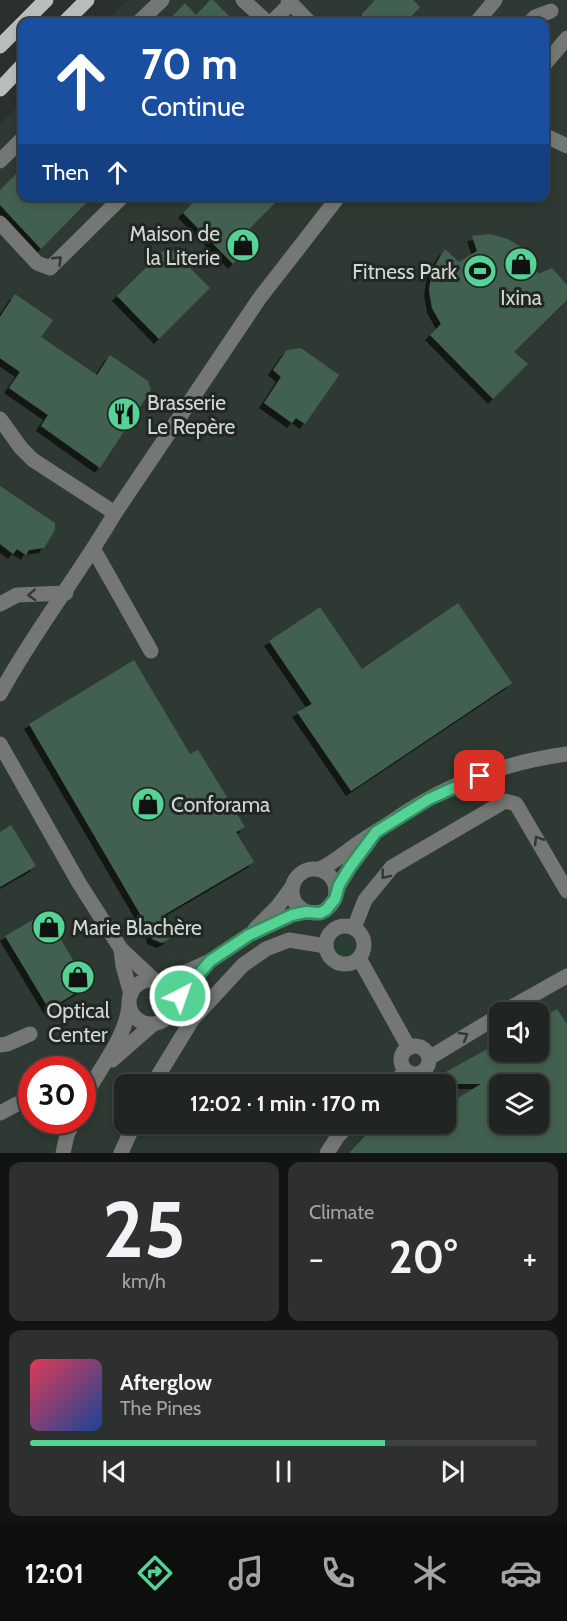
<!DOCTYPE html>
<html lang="en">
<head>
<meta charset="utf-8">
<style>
  body { margin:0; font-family:Cabin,sans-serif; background:#2d302f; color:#f1f3f6; height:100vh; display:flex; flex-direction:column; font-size:22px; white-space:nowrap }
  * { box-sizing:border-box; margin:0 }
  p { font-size:20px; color:#a2a4a5 }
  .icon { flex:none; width:33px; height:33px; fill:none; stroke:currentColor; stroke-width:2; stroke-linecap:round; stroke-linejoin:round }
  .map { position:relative; height:1153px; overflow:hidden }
  .details { display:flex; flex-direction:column; gap:9px; padding:9px; background:#121413; flex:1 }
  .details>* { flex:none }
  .guide { position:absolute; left:18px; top:18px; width:531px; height:183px; border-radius:12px; box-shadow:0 3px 9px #0003,0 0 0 2px #3d4140; background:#1a4fa0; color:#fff; overflow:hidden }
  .tools { position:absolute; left:489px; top:1002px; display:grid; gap:12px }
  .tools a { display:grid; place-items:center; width:60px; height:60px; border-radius:12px; background:#202422; box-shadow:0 3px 9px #0003,0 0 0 2px #3d4140; font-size:30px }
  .speed { position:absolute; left:18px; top:1056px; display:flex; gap:12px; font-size:30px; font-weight:700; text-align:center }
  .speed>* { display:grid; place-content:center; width:78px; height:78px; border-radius:50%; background:#202422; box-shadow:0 3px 9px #0003,0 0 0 2px #3d4140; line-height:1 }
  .speed .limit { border:9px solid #d22; background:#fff; color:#111 }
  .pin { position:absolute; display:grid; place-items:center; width:51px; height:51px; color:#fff; margin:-26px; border-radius:12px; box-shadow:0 3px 9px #0006 }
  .me { position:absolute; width:66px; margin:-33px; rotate:41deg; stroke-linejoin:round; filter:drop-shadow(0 0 4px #0008) }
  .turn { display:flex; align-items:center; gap:21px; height:126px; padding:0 24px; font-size:27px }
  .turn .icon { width:78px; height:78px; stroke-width:2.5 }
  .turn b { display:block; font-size:42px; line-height:51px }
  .then { display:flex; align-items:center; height:57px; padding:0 24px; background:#0003; gap:12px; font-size:22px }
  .big { font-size:45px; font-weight:700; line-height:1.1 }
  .details .card { flex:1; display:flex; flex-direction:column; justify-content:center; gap:9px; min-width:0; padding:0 21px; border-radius:12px; background:#2d302f }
  .details .dial { align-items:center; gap:0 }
  .dial b { font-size:78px; line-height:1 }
  .song { display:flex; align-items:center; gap:18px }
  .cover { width:72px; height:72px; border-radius:9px; background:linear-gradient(135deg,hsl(350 70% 55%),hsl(220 70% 35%)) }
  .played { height:6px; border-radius:3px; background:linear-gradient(90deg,#54d395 70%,#3d4140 70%) }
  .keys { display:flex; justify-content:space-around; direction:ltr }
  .heat { display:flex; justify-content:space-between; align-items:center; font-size:33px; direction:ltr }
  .details .tiles { flex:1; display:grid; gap:9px; grid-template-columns:1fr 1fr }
  .card:last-child { grid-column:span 2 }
  .trip { position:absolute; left:114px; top:1074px; width:342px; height:60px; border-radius:12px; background:#202422; box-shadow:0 3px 9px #0003,0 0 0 2px #3d4140; font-weight:700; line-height:60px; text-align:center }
  .dock { display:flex; height:96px; justify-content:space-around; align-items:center; background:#0d0e0e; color:#a2a4a5 }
  .dock .icon { width:42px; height:42px }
  .dock .selected { color:#54d395 }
  .dock b { font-size:27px; color:#f1f3f6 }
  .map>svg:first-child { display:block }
  .built { fill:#2d3932; fill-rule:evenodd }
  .green { fill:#2a3f33 }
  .building { fill:#42614f; fill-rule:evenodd; filter:url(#shadow) }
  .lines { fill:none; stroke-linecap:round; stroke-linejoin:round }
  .minor { stroke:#747775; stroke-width:15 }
  .major { stroke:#b8bfbb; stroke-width:15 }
  .oneway { stroke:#323733 }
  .route-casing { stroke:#378961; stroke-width:15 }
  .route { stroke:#54d395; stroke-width:10 }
  .labels { text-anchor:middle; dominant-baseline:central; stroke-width:6; stroke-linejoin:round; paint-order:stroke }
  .poi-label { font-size:21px; fill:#d2d6d4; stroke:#212723; text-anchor:start }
</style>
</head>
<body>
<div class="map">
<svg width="567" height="1153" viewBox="0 0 567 1153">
  <defs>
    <filter id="shadow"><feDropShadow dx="-5" dy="5" stdDeviation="0" flood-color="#0009"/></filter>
  </defs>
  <rect width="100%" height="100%" fill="#2a302d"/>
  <path class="built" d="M128 0H567V1153H0V124L22 102V196H544V22H105ZM500 1012H538V1052H500ZM32 1070H82V1120H32ZM124 1084H446V1124H124ZM500 1084H538V1124H500Z"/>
  <circle class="green" cx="347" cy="947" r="12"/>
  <g class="building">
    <path d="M210 0H213L235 22H167L185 3 196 15Z"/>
    <path d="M375 0H413L420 7 406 22H369L361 15Z"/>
    <path d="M22 168V196H93L41 249 0 205V190Z"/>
    <path d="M199 196H268L275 203 250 228 259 238 233 264 183 213Z"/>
    <path d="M490 234 508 239 523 248 535 263 538 274 552 268 567 285V300L514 352 528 364 493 399 430 335 441 324 432 308 429 290 432 271 441 255 445 249 459 262 477 251 472 236Z"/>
    <path d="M168 246 210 288 159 339 117 296Z"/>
    <path d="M15 294 53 320 41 337 97 375 110 355 148 381 151 390 100 468 41 426 48 415 9 388 20 372 0 358V317Z"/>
    <path d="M301 348 339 375 305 424 296 418 292 423 264 403 281 377 273 370 287 350Z"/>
    <path d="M0 486 55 523V530L44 548 29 550 26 555 17 549 13 554 0 544Z"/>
    <path d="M458 603 512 683 351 791 297 712 312 704 269 641 320 607 362 669Z"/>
    <path d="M134 660 190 754 198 750 211 771 245 827 236 832 254 862 162 916 171 931 169 939 162 943 152 939 150 931 29 724Z"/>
    <path d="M11 825 36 866 0 887V832Z"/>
    <path d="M41 915 49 919 84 979V988L49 1009 5 936Z"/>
    <path d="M557 1009 567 1024V1153H349L376 1124H446V1105L481 1084H424L500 1042V1052H538V1019ZM500 1084H538V1124H500Z"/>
  </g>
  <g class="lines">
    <g class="minor">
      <path d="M243 0 267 22"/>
      <path d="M288 0 309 22"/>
      <path d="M139 22 162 0"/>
      <path d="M272 22 291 3"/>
      <path d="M477 22 495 0"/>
      <path d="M530 22 535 17 551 11"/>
      <path d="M544 65 567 38"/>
      <path d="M544 135 567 146"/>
      <path d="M0 161 22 139"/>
      <path d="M0 223 37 263 50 268 123 196"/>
      <path d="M0 419 21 448 33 460 115 513"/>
      <path d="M94 550 151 651"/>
      <path d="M0 604 17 595 66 593"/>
      <path d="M0 694C34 631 79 575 115 513L259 299 339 196"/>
      <path d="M0 744 79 883 121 949 154 980"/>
      <circle cx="314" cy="891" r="22"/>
      <path d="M319 869C333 864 345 852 357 844 371 834 386 826 400 816 450 783 507 762 567 754"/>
      <path d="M336 890 350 867 369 842"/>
      <circle cx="345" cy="945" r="19"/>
      <path d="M354 928 365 900 392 867 505 801 516 804 567 891"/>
      <path d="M255 929 278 906 292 887"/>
      <path d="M121 949 123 966 131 994"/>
      <path d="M359 958 409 1048"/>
      <circle cx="151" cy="1002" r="22"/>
      <path d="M162 983 210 961 249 935 292 915 306 912"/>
      <path d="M174 1006 184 991 204 968"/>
      <path d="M503 1012 567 976"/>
      <path d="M0 1045 7 1044 30 1034"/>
      <circle cx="415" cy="1060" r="14"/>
      <path d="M429 1058 500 1015"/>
      <path d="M112 1060 152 1025"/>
      <path d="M153 1084 192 1020 243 965 266 949 289 940 326 946"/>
      <path d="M388 1084 408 1072"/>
      <path d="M82 1102C97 1070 126 1040 129 1005"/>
      <path d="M0 1113 17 1104"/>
      <path d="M63 1153 67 1135 74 1120"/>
      <path d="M121 1153 134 1124"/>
      <path d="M327 1153 338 1136 350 1124"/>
    </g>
    <g class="major">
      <path d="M24 22 46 0"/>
      <path d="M65 22 87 0"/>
      <path d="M0 46 22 24"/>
      <path d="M0 89 22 66"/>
    </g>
  </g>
  <defs><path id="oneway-chevron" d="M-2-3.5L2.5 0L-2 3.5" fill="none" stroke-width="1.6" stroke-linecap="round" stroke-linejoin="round" transform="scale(1.5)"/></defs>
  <g class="oneway">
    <use href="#oneway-chevron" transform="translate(58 260) rotate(-44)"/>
    <use href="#oneway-chevron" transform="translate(32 595) rotate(177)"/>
    <use href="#oneway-chevron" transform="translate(538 840) rotate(-120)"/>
    <use href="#oneway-chevron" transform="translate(385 875) rotate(128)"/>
    <use href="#oneway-chevron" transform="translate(464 1036) rotate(-30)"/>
  </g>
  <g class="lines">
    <defs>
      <path id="route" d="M180 996 210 961 249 935 292 915 306 912 320 913 326 910 335 899 339 885 350 867 376 832 429 799 480 776"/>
    </defs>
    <use href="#route" class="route-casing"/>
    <use href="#route" class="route"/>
  </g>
  <defs>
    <symbol id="shop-disc" viewBox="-11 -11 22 22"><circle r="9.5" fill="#54d395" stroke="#212723"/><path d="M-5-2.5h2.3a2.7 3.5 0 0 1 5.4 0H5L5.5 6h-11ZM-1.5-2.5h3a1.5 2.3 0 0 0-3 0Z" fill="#111"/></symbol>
    <symbol id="stadium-disc" viewBox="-11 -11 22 22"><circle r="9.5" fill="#54d395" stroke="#212723"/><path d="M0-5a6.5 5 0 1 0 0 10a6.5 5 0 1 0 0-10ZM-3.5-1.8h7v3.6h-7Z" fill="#111"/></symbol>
    <symbol id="restaurant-disc" viewBox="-11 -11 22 22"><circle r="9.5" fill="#54d395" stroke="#212723"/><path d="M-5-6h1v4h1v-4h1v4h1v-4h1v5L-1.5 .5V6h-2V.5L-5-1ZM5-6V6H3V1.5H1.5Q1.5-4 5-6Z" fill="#111"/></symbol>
  </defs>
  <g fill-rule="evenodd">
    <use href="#shop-disc" x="224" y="226" width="38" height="38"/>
    <use href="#shop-disc" x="502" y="245" width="38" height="38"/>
    <use href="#stadium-disc" x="461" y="252" width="38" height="38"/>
    <use href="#restaurant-disc" x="105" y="395" width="38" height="38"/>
    <use href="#shop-disc" x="129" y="785" width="38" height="38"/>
    <use href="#shop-disc" x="30" y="908" width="38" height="38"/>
    <use href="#shop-disc" x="59" y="958" width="38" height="38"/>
  </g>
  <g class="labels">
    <g class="poi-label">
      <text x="220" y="233" text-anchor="end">Maison de<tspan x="220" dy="24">la Literie</tspan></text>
      <text x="457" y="271" text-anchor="end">Fitness Park</text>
      <text x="521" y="297" text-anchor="middle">Ixina</text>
      <text x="147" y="402">Brasserie<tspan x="147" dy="24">Le Repère</tspan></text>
      <text x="171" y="804">Conforama</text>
      <text x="72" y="927">Marie Blachère</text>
      <text x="78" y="1010" text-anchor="middle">Optical<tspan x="78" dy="24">Center</tspan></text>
    </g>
  </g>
</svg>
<div class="tools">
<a><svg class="icon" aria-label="sound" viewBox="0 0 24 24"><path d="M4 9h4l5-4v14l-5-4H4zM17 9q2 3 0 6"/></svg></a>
<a><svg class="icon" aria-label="layers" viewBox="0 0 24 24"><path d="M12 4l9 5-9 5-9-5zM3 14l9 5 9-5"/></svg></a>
</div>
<div class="speed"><div class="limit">30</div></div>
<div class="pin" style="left:480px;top:776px;background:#d93025"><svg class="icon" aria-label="arrive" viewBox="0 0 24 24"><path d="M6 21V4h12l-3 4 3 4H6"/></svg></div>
<svg class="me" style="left:180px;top:996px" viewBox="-20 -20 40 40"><circle r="17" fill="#54d395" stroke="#fff" stroke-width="3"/><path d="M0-11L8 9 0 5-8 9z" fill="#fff"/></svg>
<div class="trip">12:02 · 1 min · 170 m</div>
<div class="guide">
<div class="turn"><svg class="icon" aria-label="ahead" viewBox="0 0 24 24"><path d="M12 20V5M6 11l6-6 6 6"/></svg><div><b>70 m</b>Continue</div></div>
<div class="then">Then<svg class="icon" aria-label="ahead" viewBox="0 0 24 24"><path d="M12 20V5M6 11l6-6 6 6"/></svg></div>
</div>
</div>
<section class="details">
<div class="tiles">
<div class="card dial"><b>25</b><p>km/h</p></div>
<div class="card"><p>Climate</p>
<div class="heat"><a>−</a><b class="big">20°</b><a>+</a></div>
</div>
<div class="card">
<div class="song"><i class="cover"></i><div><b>Afterglow</b><p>The Pines</p></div></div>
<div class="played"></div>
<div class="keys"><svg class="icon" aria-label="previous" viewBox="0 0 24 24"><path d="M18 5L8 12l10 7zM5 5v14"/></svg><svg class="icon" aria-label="pause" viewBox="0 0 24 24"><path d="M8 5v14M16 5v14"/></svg><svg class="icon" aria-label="next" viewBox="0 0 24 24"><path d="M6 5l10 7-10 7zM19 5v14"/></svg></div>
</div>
</div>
</section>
<nav class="dock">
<b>12:01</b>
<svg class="icon selected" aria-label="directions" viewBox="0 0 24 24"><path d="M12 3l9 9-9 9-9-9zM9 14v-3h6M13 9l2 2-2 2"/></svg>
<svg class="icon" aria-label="music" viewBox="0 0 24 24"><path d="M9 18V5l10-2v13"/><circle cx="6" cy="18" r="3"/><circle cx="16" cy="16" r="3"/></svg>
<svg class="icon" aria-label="phone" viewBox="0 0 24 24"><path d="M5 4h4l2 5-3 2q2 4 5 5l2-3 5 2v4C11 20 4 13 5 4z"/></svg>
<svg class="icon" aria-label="climate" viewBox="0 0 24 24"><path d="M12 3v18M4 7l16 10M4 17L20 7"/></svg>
<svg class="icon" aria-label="car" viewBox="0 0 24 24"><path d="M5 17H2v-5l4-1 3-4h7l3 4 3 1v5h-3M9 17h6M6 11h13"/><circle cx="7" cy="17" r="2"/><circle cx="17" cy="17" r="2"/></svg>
</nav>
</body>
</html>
